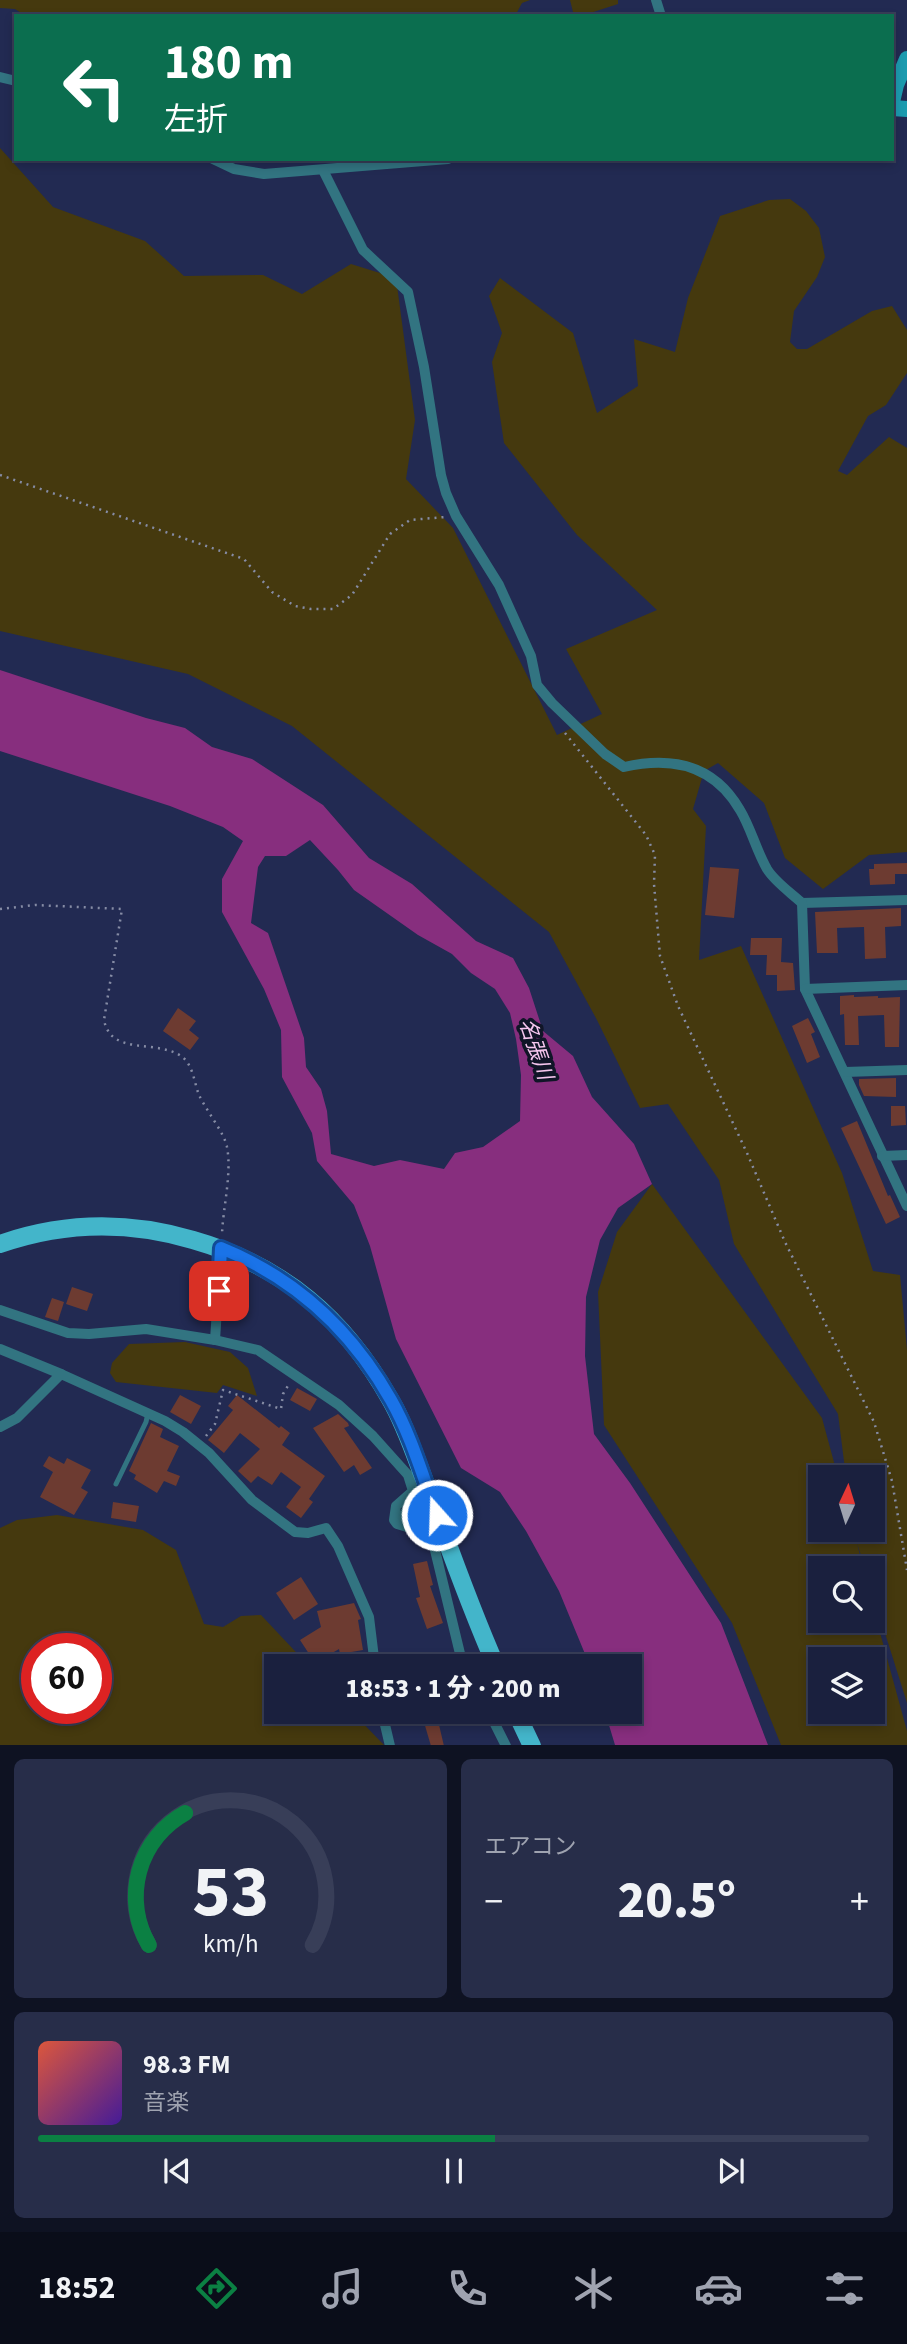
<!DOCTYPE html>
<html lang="ja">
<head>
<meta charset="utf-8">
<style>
  body { margin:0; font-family:"Source Sans 3","Noto Sans JP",sans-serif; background:#272d49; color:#f1f3f6; height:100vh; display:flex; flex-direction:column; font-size:26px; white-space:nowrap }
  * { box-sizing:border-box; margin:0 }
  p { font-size:23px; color:#9fa3b0 }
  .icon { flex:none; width:38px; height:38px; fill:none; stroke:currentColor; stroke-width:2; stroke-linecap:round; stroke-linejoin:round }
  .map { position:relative; height:1745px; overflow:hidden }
  .sheet { display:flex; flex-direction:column; gap:14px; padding:14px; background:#0e1222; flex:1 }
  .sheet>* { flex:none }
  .hud { position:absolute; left:14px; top:14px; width:880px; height:147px; border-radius:0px; box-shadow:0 4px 10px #0003,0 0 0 2px #383e58; background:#0b6e4f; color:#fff; overflow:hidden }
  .needle { width:46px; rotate:4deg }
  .tools { position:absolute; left:808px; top:1465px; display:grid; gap:14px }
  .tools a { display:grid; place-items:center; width:77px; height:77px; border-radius:0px; background:#1a203e; box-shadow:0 4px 10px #0003,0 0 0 2px #383e58; font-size:35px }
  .speed { position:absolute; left:21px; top:1633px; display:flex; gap:14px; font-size:35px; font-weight:700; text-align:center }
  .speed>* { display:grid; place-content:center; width:91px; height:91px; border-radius:50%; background:#1a203e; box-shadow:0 4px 10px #0003,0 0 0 2px #383e58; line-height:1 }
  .speed .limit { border:10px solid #d22; background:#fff; color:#111 }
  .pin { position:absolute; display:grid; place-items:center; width:60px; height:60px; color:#fff; margin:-30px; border-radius:14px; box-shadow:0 4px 10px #0006 }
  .me { position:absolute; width:77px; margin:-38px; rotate:340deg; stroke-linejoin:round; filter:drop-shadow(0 0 5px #0008) }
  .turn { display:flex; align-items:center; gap:24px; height:147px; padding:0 35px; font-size:32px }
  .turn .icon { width:91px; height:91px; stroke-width:2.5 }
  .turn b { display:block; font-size:49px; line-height:60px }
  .big { font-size:52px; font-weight:800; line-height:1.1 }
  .sheet .tile { flex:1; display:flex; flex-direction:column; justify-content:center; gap:10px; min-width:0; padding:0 24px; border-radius:10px; background:#272d49 }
  .sheet .dial { align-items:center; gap:0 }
  .dial svg { height:182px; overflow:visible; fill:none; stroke:#383e58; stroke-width:7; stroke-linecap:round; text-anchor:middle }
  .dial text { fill:#f1f3f6; stroke:none }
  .song { display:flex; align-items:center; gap:21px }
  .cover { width:84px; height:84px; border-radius:10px; background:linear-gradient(135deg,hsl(10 70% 55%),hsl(260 70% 35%)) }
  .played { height:7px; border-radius:4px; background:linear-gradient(90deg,#0b8043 55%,#383e58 55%) }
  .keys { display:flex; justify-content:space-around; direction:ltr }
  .heat { display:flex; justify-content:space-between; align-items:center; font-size:38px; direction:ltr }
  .sheet .tiles { flex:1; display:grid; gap:14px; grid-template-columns:1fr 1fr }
  .tile:last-child { grid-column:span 2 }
  .trip { position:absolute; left:264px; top:1654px; width:378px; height:70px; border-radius:0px; background:#1a203e; box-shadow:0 4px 10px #0003,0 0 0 2px #383e58; font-weight:800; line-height:70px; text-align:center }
  .dock { display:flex; height:112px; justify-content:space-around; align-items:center; background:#0a0d19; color:#9fa3b0 }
  .dock .icon { width:49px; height:49px }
  .dock .selected { color:#0b8043 }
  .dock b { font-size:32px; color:#f1f3f6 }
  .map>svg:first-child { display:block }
  .green { fill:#45390e; fill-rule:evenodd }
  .water { fill:#872e7e; fill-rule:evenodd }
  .building { fill:#6d3b31 }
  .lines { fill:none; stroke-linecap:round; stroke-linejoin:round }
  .path { stroke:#868ca5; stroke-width:2.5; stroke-dasharray:2 5; stroke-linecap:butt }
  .lane { stroke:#327481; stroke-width:5 }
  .street { stroke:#327481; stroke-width:10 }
  .secondary { stroke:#1c9baf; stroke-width:16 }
  .primary { stroke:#43b5ca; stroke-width:18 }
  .route-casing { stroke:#114b97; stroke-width:18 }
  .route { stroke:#1a73e8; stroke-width:12 }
  .labels { text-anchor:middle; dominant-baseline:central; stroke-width:7; stroke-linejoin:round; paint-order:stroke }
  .water-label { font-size:21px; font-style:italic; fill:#f6c6ee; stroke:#101527 }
</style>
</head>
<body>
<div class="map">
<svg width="907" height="1746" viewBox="0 0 907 1746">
  <rect width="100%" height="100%" fill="#222a52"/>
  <g class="green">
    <path d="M0 0H530L522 3 515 16H26L15 9 0 8Z"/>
    <path d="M570 0H618V4L581 16H574Z"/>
    <path d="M0 148 53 207 145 241 184 276 263 275 302 294 351 264 396 278 415 420 406 479 453 528 557 735 602 714 566 649 657 610 577 535 504 443 492 362 502 333 489 296 500 278 573 333 597 413 638 386 634 339 675 352 688 298 720 216 769 200 790 199 806 211 819 228 825 257 817 277 794 311 790 342 797 349H807L872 311 892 306 907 330V373L886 405 868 416 838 471 847 475 889 437 907 448V852L869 855 823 889 785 858 764 803 718 763 704 771 693 809 706 826 699 960 741 946 842 1173 873 1271 900 1275 907 1350V1703L873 1595V1568H865L857 1543 863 1568H821V1620H873V1607L907 1731V1745H781L732 1623 604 1425 598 1292 617 1232 652 1184 822 1418 838 1477H821V1530H873V1477H846L838 1414 734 1244 719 1180 668 1104 640 1108 597 1020 549 932 292 726 188 674 0 631ZM821 1659H873V1712H821Z"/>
    <path d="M185 1342 230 1352 248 1368 257 1396 223 1385 217 1393 116 1382 110 1373 112 1363 129 1344Z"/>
    <path d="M57 1515 143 1530 176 1550 204 1624 223 1627 241 1616 261 1615 309 1666H276V1712H352L384 1745H0V1528L17 1520ZM96 1648V1708H37V1648Z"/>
  </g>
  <path class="water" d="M0 670 146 718 185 728 212 747 252 759 323 805 369 858 412 884 476 941 513 958 529 988 543 1031 573 1056 592 1097 634 1144 652 1184 618 1208 600 1240 586 1297 585 1356 594 1434 630 1483 721 1623 768 1745H615L605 1712H630V1666H590L559 1591 526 1531 500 1492 461 1468 396 1339 370 1246 354 1205 317 1161 312 1133 282 1077 281 1030 264 989 222 912V879L243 841 223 827 170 806 0 751ZM310 840 338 870 354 890 418 935 452 954 471 973 495 989 510 1013 516 1039 521 1075 520 1121 483 1147 455 1153 444 1169 400 1160 374 1166 331 1154 327 1111 321 1089 306 1067 304 1038 268 933 251 923 258 867 265 856H286Z"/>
  <g class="building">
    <path d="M907 863V874H895V884L870 885 869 869H874V864Z"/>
    <path d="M710 867 739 869 734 918 705 915Z"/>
    <path d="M901 908V926L885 927 886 958 865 959 864 927 837 928 838 953H817L815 912Z"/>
    <path d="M751 938H782L781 962 793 963 795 990 777 991V975H766L767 955H750Z"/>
    <path d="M854 995V997L878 996V998L900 997 899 1047H885L884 1015 858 1016 859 1045H845L844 1014 840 1015V996Z"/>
    <path d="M178 1008 196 1021 189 1030 199 1038 190 1050 163 1031Z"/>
    <path d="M808 1018 815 1032 811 1034 820 1057 807 1063 792 1026Z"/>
    <path d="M896 1078V1097L864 1096 859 1085V1079Z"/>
    <path d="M891 1106H905L906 1125 891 1126Z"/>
    <path d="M857 1121 888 1196 890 1195 900 1217 886 1224 841 1128Z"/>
    <path d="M72 1287 93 1294 87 1311 66 1304Z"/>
    <path d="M52 1298 64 1302 58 1321 45 1317Z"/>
    <path d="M297 1388 317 1399 310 1411 290 1400Z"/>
    <path d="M180 1395 201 1406 191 1424 170 1412Z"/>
    <path d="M237 1395 279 1428 281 1426 290 1433 282 1445 325 1476 309 1499 313 1502 301 1518 286 1507 301 1487 281 1472 272 1485 258 1476 251 1483 238 1471 260 1449 240 1433 224 1453 208 1440 233 1410 228 1406Z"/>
    <path d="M338 1414 348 1423 349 1426 344 1428 372 1468 360 1475 354 1465 344 1472 313 1428Z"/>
    <path d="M151 1423 163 1429 160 1437 179 1446 167 1471 180 1476 176 1486 164 1481 157 1493 134 1479 136 1475 129 1471Z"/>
    <path d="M49 1456 64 1464 67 1458 91 1470 81 1488 88 1492 74 1515 40 1497 53 1472 43 1466Z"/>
    <path d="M113 1502 139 1506 136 1522 111 1518Z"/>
    <path d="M427 1561 433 1585 430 1586 443 1623 427 1629 416 1598 420 1597 413 1564Z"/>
    <path d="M301 1577 318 1604 294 1620 276 1593Z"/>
    <path d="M354 1603 361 1619 358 1620 363 1650 340 1654 339 1649 315 1663 300 1640 321 1627 317 1611Z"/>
    <path d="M421 1712H436L444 1746H431Z"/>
  </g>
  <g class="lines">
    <g class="path">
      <path d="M0 475 244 559 272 592 295 606 311 609H333L352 595 390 534 410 520 445 517"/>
      <path d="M565 733 646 835 655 855 654 884 660 956 678 1006 747 1153 785 1242 874 1422 892 1481 907 1570"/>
      <path d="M0 909 35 905 122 909 104 1020C111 1056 155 1039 181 1056 193 1064 194 1082 199 1095 206 1110 225 1134 227 1147 232 1173 223 1208 222 1234"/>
      <path d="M206 1436 215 1424 223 1390 281 1409 283 1394 289 1384"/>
    </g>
    <path class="lane" d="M116 1484 146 1422 148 1413"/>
    <g class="street">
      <path d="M656 0 661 16"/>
      <path d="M0 77 16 81"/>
      <path d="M213 159 234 169 264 174 448 159"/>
      <path d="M323 170 363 250 408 292 424 367 441 475 446 493 456 516 499 585 531 656 537 685 552 703 605 754 624 767C672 756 714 765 740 810 751 828 756 850 767 869 775 882 790 892 802 903L907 900"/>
      <path d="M802 903 805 989 907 1206"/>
      <path d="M805 989 907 985"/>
      <path d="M845 1072 907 1070"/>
      <path d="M882 1156 907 1155"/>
      <path d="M0 1310 68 1333 89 1334 146 1329 215 1340 258 1350 339 1405 373 1436 408 1475 413 1491 396 1506 394 1520 397 1524 407 1527"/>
      <path d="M215 1340 221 1248"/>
      <path d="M0 1349 61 1374"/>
      <path d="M0 1427 17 1418 61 1374 165 1421 183 1432 209 1453 252 1500 295 1532 308 1533 326 1528 338 1546 369 1617 375 1666"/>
      <path d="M431 1499 410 1505 403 1516C406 1533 424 1532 434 1546L463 1666"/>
      <path d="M382 1712 390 1746"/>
      <path d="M489 1712 506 1746"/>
    </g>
    <g class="secondary">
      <path d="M892 102 896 85 907 59"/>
      <path d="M892 108 907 109"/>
    </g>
    <g class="primary">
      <path d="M0 1244C63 1222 129 1221 193 1240 284 1266 344 1318 390 1399 407 1428 417 1462 429 1492 450 1551 471 1609 496 1666"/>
      <path d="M516 1712 532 1746"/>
    </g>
  </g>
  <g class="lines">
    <defs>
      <path id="route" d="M219 1291 221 1248C295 1278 352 1331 391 1400 411 1435 423 1477 437 1515"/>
    </defs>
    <use href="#route" class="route-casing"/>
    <use href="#route" class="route"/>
  </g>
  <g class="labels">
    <g class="water-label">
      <text transform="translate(536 1049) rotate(71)">名張川</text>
    </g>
  </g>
</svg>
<div class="tools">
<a><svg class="needle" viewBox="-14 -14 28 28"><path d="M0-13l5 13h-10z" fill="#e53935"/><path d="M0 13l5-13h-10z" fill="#9fa3b0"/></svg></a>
<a><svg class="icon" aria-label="search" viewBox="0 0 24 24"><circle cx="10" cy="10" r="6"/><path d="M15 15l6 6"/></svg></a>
<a><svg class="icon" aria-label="layers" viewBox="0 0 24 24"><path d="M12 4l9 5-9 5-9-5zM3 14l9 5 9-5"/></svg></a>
</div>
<div class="speed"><div class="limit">60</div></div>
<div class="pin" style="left:219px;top:1291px;background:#d93025"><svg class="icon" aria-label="arrive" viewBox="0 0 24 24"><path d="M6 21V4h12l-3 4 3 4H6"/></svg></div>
<svg class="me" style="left:437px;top:1515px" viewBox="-20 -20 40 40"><circle r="17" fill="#1a73e8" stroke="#fff" stroke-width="3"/><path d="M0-11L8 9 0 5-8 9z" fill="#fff"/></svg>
<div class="trip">18:53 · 1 分 · 200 m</div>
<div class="hud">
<div class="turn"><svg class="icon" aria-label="left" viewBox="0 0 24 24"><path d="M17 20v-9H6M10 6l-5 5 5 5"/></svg><div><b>180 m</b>左折</div></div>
</div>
</div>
<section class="sheet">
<div class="tiles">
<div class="tile dial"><svg viewBox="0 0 100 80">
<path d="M14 69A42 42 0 1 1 86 69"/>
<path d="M14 69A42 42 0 0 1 30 11" stroke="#0b8043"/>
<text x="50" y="56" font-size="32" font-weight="700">53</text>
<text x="50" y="72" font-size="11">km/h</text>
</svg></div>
<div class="tile"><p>エアコン</p>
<div class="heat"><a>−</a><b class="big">20.5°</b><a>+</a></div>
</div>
<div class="tile">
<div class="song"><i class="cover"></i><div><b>98.3 FM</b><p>音楽</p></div></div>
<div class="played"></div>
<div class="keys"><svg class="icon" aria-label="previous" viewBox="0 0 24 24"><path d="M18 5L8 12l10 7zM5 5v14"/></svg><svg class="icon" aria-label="pause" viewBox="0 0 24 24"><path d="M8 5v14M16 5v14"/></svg><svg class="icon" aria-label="next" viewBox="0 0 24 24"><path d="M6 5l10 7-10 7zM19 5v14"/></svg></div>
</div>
</div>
</section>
<nav class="dock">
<b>18:52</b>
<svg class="icon selected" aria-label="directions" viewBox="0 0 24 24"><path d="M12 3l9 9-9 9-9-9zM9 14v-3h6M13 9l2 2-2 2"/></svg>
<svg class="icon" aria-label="music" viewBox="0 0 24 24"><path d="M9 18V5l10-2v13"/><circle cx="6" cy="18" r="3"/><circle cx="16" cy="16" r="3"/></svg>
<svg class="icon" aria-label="phone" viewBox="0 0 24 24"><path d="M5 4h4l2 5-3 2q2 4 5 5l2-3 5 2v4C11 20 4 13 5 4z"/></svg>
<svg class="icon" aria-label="climate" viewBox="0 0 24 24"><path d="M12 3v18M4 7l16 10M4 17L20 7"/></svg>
<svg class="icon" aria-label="car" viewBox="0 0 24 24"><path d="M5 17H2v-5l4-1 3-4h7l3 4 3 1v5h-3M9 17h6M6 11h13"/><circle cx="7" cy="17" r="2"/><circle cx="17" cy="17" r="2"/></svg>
<svg class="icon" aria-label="filters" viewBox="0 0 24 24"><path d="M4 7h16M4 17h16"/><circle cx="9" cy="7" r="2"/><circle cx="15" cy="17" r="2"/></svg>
</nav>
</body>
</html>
